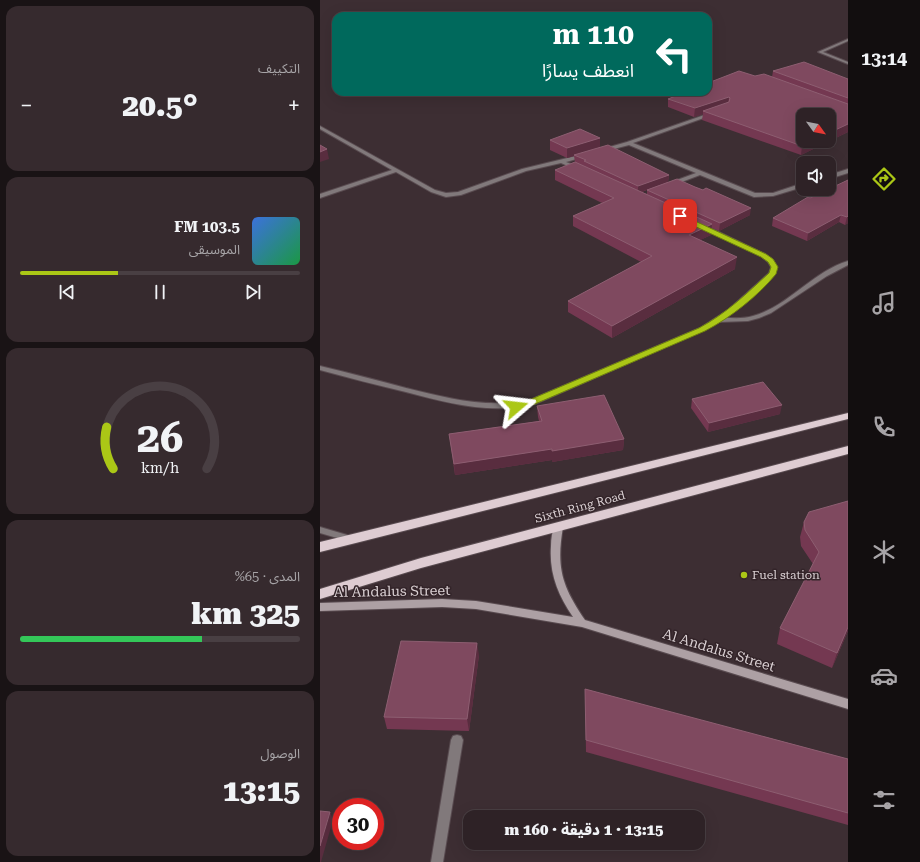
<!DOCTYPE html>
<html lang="ar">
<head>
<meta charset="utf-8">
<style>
  body { margin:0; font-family:"Roboto Serif","Noto Sans Arabic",serif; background:#362a2e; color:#f1f3f6; direction:rtl; height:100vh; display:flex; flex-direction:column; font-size:15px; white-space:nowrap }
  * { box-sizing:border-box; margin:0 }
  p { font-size:13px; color:#a7a4a7 }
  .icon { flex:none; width:22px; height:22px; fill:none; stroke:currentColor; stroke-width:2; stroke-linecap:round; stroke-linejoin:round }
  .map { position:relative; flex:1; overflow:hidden; direction:ltr }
  .drawer { display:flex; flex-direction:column; gap:6px; padding:6px; background:#191315; width:320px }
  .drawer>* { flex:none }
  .top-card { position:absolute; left:12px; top:12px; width:380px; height:84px; border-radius:12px; box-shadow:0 4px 16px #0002,0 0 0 1px #493f43; direction:rtl; background:#00695c; color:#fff; overflow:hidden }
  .needle { width:26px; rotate:123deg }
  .controls { position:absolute; left:476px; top:108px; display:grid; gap:8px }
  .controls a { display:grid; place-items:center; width:40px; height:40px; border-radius:8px; background:#2e2226; box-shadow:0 4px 16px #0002,0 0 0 1px #493f43; font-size:20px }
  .speed { position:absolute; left:12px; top:798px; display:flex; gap:8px; font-size:20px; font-weight:700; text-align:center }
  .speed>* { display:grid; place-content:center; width:52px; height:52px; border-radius:50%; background:#2e2226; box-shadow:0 4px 16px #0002,0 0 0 1px #493f43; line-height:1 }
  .speed .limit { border:6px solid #d22; background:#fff; color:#111 }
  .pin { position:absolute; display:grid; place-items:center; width:34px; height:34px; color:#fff; margin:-17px; border-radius:8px; box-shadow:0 2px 6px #0006 }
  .me { position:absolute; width:44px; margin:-22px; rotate:73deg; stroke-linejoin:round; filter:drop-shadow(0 0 3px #0008) }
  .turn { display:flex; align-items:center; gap:14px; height:84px; padding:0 12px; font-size:18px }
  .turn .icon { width:52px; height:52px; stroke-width:2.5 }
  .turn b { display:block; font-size:28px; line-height:34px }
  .big { font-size:30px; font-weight:800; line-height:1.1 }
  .drawer .widget { flex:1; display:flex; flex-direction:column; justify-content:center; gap:6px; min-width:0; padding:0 14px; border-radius:12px; background:#362a2e }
  .drawer .dial { align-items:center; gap:0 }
  .dial svg { height:104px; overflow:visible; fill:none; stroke:#493f43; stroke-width:7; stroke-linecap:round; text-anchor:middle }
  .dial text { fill:#f1f3f6; stroke:none }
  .song { display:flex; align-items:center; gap:12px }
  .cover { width:48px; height:48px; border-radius:6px; background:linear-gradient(135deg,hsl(220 70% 55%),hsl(140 70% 35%)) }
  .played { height:4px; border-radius:2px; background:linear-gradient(90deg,#abc716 35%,#493f43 35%) }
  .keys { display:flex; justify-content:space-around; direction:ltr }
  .heat { display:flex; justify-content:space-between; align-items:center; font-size:22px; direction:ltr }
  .charge { height:6px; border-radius:3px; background:linear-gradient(90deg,#34c759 65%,#493f43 0) }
  .trip { position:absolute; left:143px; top:810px; width:242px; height:40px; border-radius:12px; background:#2e2226; box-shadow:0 4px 16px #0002,0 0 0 1px #493f43; font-weight:800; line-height:40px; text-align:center; direction:rtl }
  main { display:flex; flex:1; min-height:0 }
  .tabs { display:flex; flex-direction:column; width:72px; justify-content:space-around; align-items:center; background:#120e0f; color:#a7a4a7 }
  .tabs .icon { width:28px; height:28px }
  .tabs .current { color:#abc716 }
  .tabs b { font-size:18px; color:#f1f3f6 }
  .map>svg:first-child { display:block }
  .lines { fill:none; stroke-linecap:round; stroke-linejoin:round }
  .minor-casing { stroke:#594b50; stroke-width:2 }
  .tertiary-casing { stroke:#594b50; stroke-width:2 }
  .secondary-casing { stroke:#594b50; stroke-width:2 }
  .trunk-casing { stroke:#594b50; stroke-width:2 }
  .minor { fill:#81797b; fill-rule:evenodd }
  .tertiary { fill:#81797b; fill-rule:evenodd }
  .secondary { fill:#ada0a4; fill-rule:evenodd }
  .trunk { fill:#deccd2; fill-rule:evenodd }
  .wall { fill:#743851; fill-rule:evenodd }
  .shaded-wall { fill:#592d3f }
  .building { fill:#7f495f; stroke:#8d5e71 }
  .route { fill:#abc716; stroke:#6f810e }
  .poi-dot { fill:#abc716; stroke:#332429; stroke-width:1.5 }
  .labels { text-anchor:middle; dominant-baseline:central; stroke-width:3; stroke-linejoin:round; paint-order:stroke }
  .street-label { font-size:12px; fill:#dad0d3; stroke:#332429 }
  .poi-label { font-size:12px; fill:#dad0d3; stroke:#332429; text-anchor:start }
  .near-street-label { font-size:14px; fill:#dad0d3; stroke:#332429 }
</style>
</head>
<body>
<main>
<nav class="tabs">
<b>13:14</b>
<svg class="icon current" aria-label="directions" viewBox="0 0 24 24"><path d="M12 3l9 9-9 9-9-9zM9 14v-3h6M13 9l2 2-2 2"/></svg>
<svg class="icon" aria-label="music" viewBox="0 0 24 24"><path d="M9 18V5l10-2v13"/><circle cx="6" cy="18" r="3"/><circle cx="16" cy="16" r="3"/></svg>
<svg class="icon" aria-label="phone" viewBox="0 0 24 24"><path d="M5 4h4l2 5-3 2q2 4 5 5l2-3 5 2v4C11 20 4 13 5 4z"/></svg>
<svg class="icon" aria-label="climate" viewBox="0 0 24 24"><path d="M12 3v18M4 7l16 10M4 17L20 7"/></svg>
<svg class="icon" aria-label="car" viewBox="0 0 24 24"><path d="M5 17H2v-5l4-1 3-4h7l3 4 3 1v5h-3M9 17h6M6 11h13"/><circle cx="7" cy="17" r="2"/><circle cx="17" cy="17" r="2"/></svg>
<svg class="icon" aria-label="filters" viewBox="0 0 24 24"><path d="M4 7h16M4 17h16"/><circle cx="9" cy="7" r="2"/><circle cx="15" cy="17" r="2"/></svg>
</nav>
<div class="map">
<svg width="528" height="862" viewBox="0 0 528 862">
  <rect width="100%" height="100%" fill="#3d2e33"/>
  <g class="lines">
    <defs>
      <g id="minor">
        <path d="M528 39V41L503 52 528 62V64L498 52Z"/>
        <path d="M393 112 395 113V114L313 143 435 193H453L483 183V187L453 196 434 197 380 175 351 186 348 184 349 183 376 173 309 145 282 152 279 150 307 142Z"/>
        <path d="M0 126 115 190 126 193 138 192 202 169 264 154 267 156 246 162 261 168V170H257L241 163 206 171 141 195 126 197 111 192 76 172 0 198V194L72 170 0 129Z"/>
        <path d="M528 169V173L509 179V175Z"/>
        <path d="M382 224 445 254 453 260 457 267 454 275 430 298 405 318C414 318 424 319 433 316 469 306 492 272 528 261V265L507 276 451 313 439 318 428 321 399 322 384 330 215 404C171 415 128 403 86 392 57 385 29 378 0 370V366C29 373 57 380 86 388 127 398 168 409 210 400L380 328 408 310 449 273 451 267 448 262 441 256 380 227 379 226Z"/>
        <path d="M137 735 141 736 143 740 123 862H111L131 740 133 736Z"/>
      </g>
      <path id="tertiary" d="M0 527 34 537 36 539 34 541 31 542 0 533Z"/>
      <path id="secondary" d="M238 524 241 525 243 527C236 568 242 586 265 620L528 699V709L262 627 156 609 122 607 0 611V603L122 599 156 601 253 617C238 595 229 573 231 546 231 539 232 531 235 525Z"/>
      <g id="trunk">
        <path d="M528 413V419L0 552V542Z"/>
        <path d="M528 446V454L101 568 0 599V589L101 558Z"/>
      </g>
    </defs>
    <use href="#minor" class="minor-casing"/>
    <use href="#tertiary" class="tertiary-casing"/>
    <use href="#secondary" class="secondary-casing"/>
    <use href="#trunk" class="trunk-casing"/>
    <use href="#minor" class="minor"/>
    <use href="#tertiary" class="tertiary"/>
    <use href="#secondary" class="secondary"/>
    <use href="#trunk" class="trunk"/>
  </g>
  <g class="wall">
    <path d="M453 71 528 79V132L481 155 382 120 383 114 374 117 348 107V99L435 76 452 77Z"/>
    <path d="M280 138V148L349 175 348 182 430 215 399 231 392 228 391 235 380 240 415 269 292 338 248 312V301L321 262 253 226V216L282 203 235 180V170L255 162 254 156 247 158 230 150V140ZM327 190V194L322 192Z"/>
    <path d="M528 180V223L525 225 519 222 487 241 452 226 453 218 490 198Z"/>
    <path d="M372 399 460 414 388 432 371 408Z"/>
    <path d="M217 406 304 439 303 450 232 462V460L135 475 129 434 219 421 218 417Z"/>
    <path d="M489 512 528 631 512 668 457 644 460 628 493 564 481 546 480 537 484 522Z"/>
    <path d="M159 655 149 731 67 729 64 717Z"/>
    <path d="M265 689 528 759V825L266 752Z"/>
  </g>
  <g class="shaded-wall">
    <path d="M409 97 408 106 383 111V114L374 117 375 108Z"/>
    <path d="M528 124V132L481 155 482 146 493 141H509V133Z"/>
    <path d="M280 138V148L254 155V156L247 158V148Z"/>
    <path d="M7 149 9 159 0 162V152Z"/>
    <path d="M349 175 348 182 318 193V186Z"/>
    <path d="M431 208 430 215 399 231 400 223Z"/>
    <path d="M521 215 519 222 487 241 488 233Z"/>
    <path d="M528 216V223L525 225 527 217Z"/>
    <path d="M392 224 391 235 368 246 369 235Z"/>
    <path d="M417 257 415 269 292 338V326Z"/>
    <path d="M462 405 460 414 388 432 389 423Z"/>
    <path d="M304 439 303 450 232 462V451Z"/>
    <path d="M232 449V460L135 475 134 464Z"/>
    <path d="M528 627V631L512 668 517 653Z"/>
    <path d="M157 643 159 655 149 731 147 719Z"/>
    <path d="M10 812 13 820 1 862H0V846Z"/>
  </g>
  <g class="building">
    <path d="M484 62 528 79V98L453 71Z"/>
    <path d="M419 71 435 76 444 74 528 104V124L509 133V115H483V141H493L482 146 383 111 409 102 410 98 409 97 375 108 348 99 366 92H388V83Z"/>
    <path d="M260 129 280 138 247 148 230 140Z"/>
    <path d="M0 145 7 149 0 152Z"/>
    <path d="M288 145 349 175 318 186 264 161 266 160 254 155Z"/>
    <path d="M255 162 392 224 369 235 417 257 292 326 248 301 332 256 253 216 294 198 235 170Z"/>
    <path d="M357 179 375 187 383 190 386 188 431 208 400 223 327 190Z"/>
    <path d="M528 180V216L527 217 521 215 488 233 453 218 488 197 490 198Z"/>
    <path d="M443 382 462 405 389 423 372 399Z"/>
    <path d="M284 395 304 439 232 451V449L134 464 129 434 222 421 217 406Z"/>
    <path d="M528 501V627L517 653 460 628 499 552 485 530 484 522 489 512Z"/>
    <path d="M81 641 157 643 147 719 64 717Z"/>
    <path d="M265 689 528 759V813L266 740Z"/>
    <path d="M0 811 10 812 0 846Z"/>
  </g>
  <path class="route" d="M357 215H362L446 254 453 259 458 267 456 274C438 296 410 318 385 331L215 404 196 409H192L191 407 192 405 209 400 379 328C407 313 426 294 449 273L451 267 448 262 441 257 357 218Z"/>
  <circle class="poi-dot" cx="424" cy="575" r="4"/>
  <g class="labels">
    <g class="street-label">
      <text transform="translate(260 507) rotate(-15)">Sixth Ring Road</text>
    </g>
    <g class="poi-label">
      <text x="432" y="575">Fuel station</text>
    </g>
    <g class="near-street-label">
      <text transform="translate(72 591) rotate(-1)">Al Andalus Street</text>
      <text transform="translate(399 650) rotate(17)">Al Andalus Street</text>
    </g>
  </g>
</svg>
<div class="controls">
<a><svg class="needle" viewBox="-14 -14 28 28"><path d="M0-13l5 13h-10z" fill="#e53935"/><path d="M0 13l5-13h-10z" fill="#a7a4a7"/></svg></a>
<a><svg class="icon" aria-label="sound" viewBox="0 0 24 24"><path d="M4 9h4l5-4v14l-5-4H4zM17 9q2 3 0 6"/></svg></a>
</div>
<div class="speed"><div class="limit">30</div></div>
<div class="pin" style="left:360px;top:216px;background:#d93025"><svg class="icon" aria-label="arrive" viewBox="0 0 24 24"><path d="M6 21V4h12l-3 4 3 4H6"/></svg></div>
<svg class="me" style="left:196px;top:407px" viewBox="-20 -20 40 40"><path d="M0-17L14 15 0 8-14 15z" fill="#abc716" stroke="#fff" stroke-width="4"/></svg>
<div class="trip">13:15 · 1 دقيقة · 160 m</div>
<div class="top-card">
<div class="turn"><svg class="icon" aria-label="left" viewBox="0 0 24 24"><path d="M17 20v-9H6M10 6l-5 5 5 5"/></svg><div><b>110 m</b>انعطف يسارًا</div></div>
</div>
</div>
<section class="drawer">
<div class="widget"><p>التكييف</p>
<div class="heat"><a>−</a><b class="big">20.5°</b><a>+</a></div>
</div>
<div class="widget">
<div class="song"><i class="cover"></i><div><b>103.5 FM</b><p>الموسيقى</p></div></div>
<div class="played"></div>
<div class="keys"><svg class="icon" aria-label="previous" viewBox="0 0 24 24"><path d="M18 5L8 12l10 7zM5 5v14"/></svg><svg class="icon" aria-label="pause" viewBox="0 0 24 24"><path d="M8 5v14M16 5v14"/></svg><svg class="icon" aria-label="next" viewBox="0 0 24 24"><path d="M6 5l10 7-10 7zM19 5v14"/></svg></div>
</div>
<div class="widget dial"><svg viewBox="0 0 100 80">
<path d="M14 69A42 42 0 1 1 86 69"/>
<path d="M14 69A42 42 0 0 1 9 37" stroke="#abc716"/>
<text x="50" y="56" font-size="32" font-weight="700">26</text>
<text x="50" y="72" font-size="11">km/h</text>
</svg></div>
<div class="widget"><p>المدى · 65%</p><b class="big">325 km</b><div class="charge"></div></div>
<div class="widget"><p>الوصول</p><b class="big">13:15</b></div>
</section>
</main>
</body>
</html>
